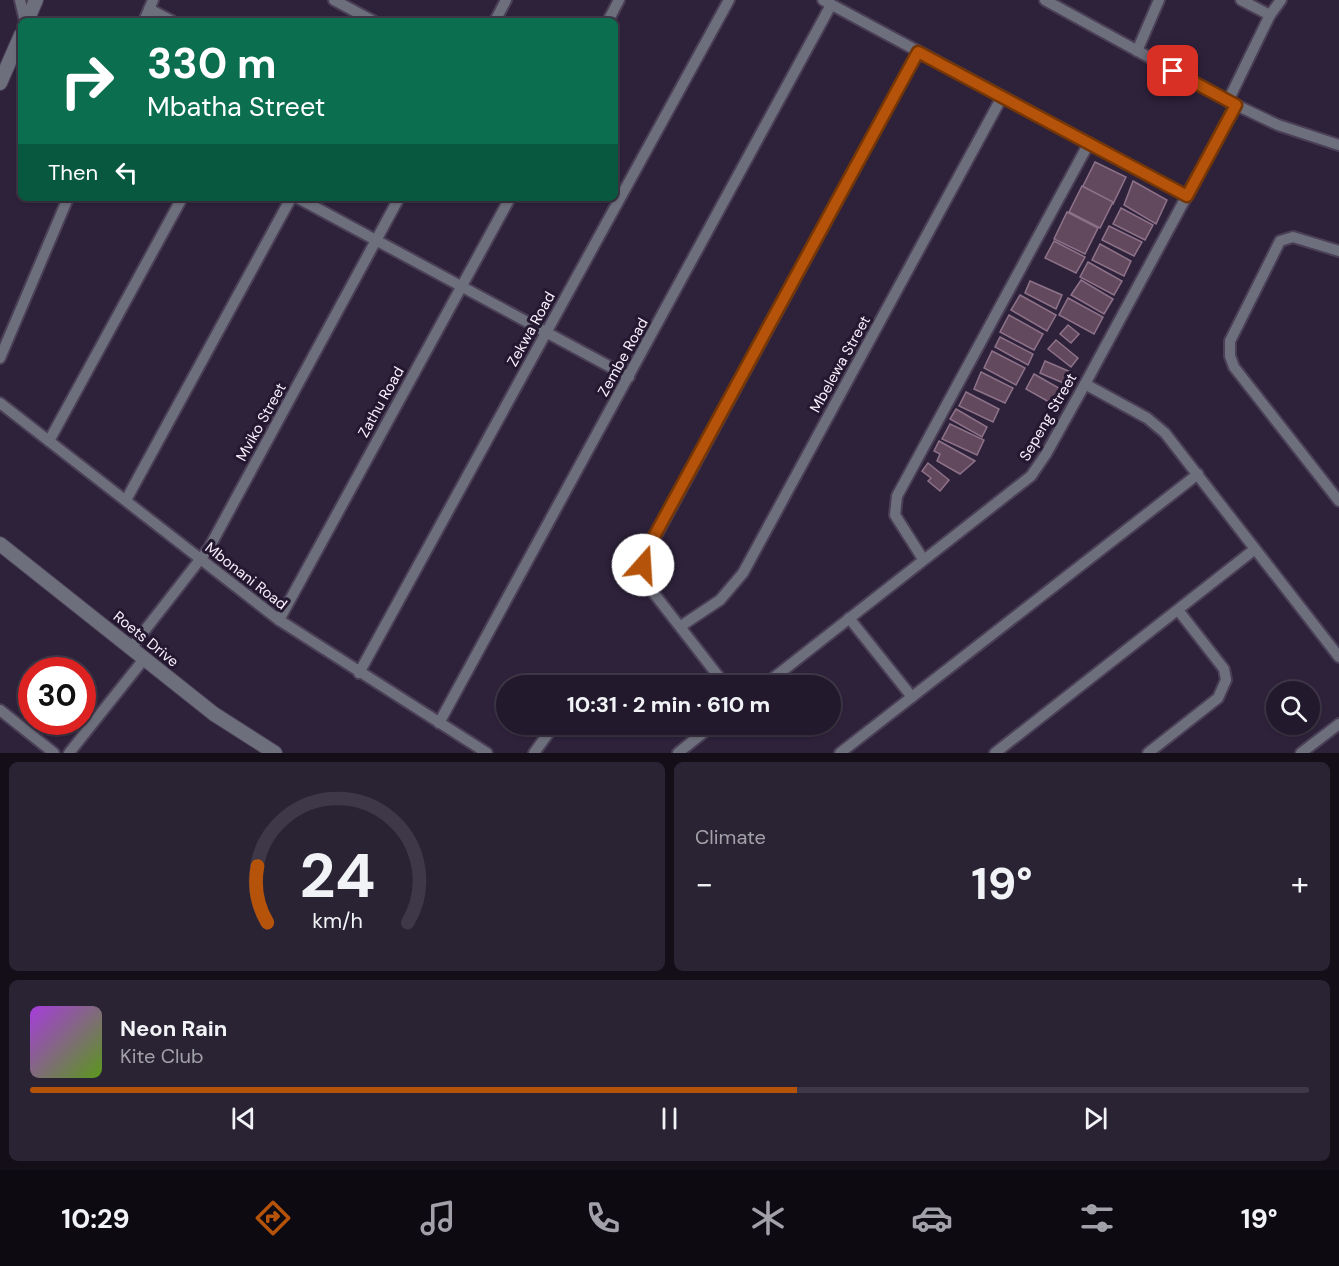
<!DOCTYPE html>
<html lang="en">
<head>
<meta charset="utf-8">
<style>
  body { margin:0; font-family:"DM Sans",sans-serif; background:#2a2334; color:#f1f3f6; height:100vh; display:flex; flex-direction:column; font-size:22px; white-space:nowrap }
  * { box-sizing:border-box; margin:0 }
  p { font-size:20px; color:#a2a1a9 }
  .icon { flex:none; width:33px; height:33px; fill:none; stroke:currentColor; stroke-width:2; stroke-linecap:round; stroke-linejoin:round }
  .map { position:relative; height:753px; overflow:hidden }
  .panel { display:flex; flex-direction:column; gap:9px; padding:9px; background:#130e18; flex:1 }
  .panel>* { flex:none }
  .top-card { position:absolute; left:18px; top:18px; width:600px; height:183px; border-radius:9px; box-shadow:0 2px 4px #0004,0 0 0 2px #3f3848; background:#0b6e4f; color:#fff; overflow:hidden }
  .controls { position:absolute; left:1266px; top:681px; display:grid; gap:12px }
  .controls a { display:grid; place-items:center; width:54px; height:54px; border-radius:50%; background:#221a2c; box-shadow:0 2px 4px #0004,0 0 0 2px #3f3848; font-size:30px }
  .speed { position:absolute; left:18px; top:657px; display:flex; gap:12px; font-size:30px; font-weight:700; text-align:center }
  .speed>* { display:grid; place-content:center; width:78px; height:78px; border-radius:50%; background:#221a2c; box-shadow:0 2px 4px #0004,0 0 0 2px #3f3848; line-height:1 }
  .speed .limit { border:9px solid #d22; background:#fff; color:#111 }
  .pin { position:absolute; display:grid; place-items:center; width:51px; height:51px; color:#fff; margin:-26px; border-radius:12px; box-shadow:0 3px 9px #0006 }
  .me { position:absolute; width:66px; margin:-33px; rotate:19deg; stroke-linejoin:round; filter:drop-shadow(0 0 4px #0008) }
  .turn { display:flex; align-items:center; gap:21px; height:126px; padding:0 30px; font-size:27px }
  .turn .icon { width:78px; height:78px; stroke-width:2.5 }
  .turn b { display:block; font-size:42px; line-height:51px }
  .then { display:flex; align-items:center; height:57px; padding:0 30px; background:#0003; gap:12px; font-size:22px }
  .big { font-size:45px; font-weight:700; line-height:1.1 }
  .panel .widget { flex:1; display:flex; flex-direction:column; justify-content:center; gap:9px; min-width:0; padding:0 21px; border-radius:9px; background:#2a2334 }
  .panel .dial { align-items:center; gap:0 }
  .dial svg { height:156px; overflow:visible; fill:none; stroke:#3f3848; stroke-width:7; stroke-linecap:round; text-anchor:middle }
  .dial text { fill:#f1f3f6; stroke:none }
  .song { display:flex; align-items:center; gap:18px }
  .cover { width:72px; height:72px; border-radius:9px; background:linear-gradient(135deg,hsl(280 70% 55%),hsl(90 70% 35%)) }
  .played { height:6px; border-radius:3px; background:linear-gradient(90deg,#b45309 60%,#3f3848 60%) }
  .keys { display:flex; justify-content:space-around; direction:ltr }
  .heat { display:flex; justify-content:space-between; align-items:center; font-size:33px; direction:ltr }
  .panel .tiles { flex:1; display:grid; gap:9px; grid-template-columns:1fr 1fr }
  .widget:last-child { grid-column:span 2 }
  .trip { position:absolute; left:496px; top:675px; width:345px; height:60px; border-radius:30px; background:#221a2c; box-shadow:0 2px 4px #0004,0 0 0 2px #3f3848; font-weight:700; line-height:60px; text-align:center }
  .tabs { display:flex; height:96px; justify-content:space-around; align-items:center; background:#0e0a12; color:#a2a1a9 }
  .tabs .icon { width:42px; height:42px }
  .tabs .selected { color:#b45309 }
  .tabs b { font-size:27px; color:#f1f3f6 }
  .map>svg:first-child { display:block }
  .building { fill:#63495e; stroke:#8e7289; stroke-width:1.5 }
  .lines { fill:none; stroke-linecap:round; stroke-linejoin:round }
  .minor-casing { stroke:#4a3f56; stroke-width:14 }
  .tertiary-casing { stroke:#4a3f56; stroke-width:16 }
  .minor { stroke:#6d6f7c; stroke-width:10 }
  .tertiary { stroke:#6d6f7c; stroke-width:14 }
  .route-casing { stroke:#753606; stroke-width:15 }
  .route { stroke:#b45309; stroke-width:10 }
  .labels { text-anchor:middle; dominant-baseline:central; stroke-width:6; stroke-linejoin:round; paint-order:stroke }
  .street-label { font-size:15px; fill:#f7f1fe; stroke:#241830 }
</style>
</head>
<body>
<div class="map">
<svg width="1339" height="753" viewBox="0 0 1339 753">
  <rect width="100%" height="100%" fill="#2e223b"/>
  <g class="building">
    <path d="M1095 162 1126 177 1113 204 1082 188Z"/>
    <path d="M1133 181 1167 200 1156 224 1124 205Z"/>
    <path d="M1082 186 1113 202 1100 228 1069 212Z"/>
    <path d="M1121 208 1153 225 1145 240 1113 224Z"/>
    <path d="M1067 212 1098 228 1085 254 1054 239Z"/>
    <path d="M1109 226 1142 242 1134 256 1102 240Z"/>
    <path d="M1054 241 1085 257 1076 273 1045 258Z"/>
    <path d="M1100 244 1131 261 1124 276 1092 260Z"/>
    <path d="M1088 262 1122 281 1114 295 1080 277Z"/>
    <path d="M1081 280 1113 299 1104 314 1071 295Z"/>
    <path d="M1030 281 1062 295 1056 309 1025 293Z"/>
    <path d="M1020 295 1056 315 1047 331 1011 310Z"/>
    <path d="M1068 298 1103 317 1094 334 1059 315Z"/>
    <path d="M1009 315 1043 334 1034 350 1000 332Z"/>
    <path d="M1068 325 1079 334 1071 343 1060 334Z"/>
    <path d="M1000 337 1033 354 1028 365 995 347Z"/>
    <path d="M1056 340 1078 358 1071 367 1048 349Z"/>
    <path d="M992 351 1025 368 1016 385 984 368Z"/>
    <path d="M1045 361 1073 373 1068 385 1040 373Z"/>
    <path d="M981 372 1013 388 1005 403 974 389Z"/>
    <path d="M1034 374 1064 391 1056 406 1026 389Z"/>
    <path d="M966 392 999 409 993 422 959 406Z"/>
    <path d="M956 409 987 427 982 437 950 419Z"/>
    <path d="M950 424 984 440 977 455 942 439Z"/>
    <path d="M939 441 975 461 960 474 937 461 940 454 934 451Z"/>
    <path d="M928 463 949 480 940 491 928 481 931 478 922 471Z"/>
  </g>
  <g class="lines">
    <defs>
      <g id="minor">
        <path d="M20 0 25 21"/>
        <path d="M334 0 373 21"/>
        <path d="M823 0 1187 196"/>
        <path d="M1045 0 1236 105 1278 125 1339 145"/>
        <path d="M1241 0 1270 15"/>
        <path d="M149 9 172 21"/>
        <path d="M144 21 153 0"/>
        <path d="M495 21 506 0"/>
        <path d="M608 21 619 0"/>
        <path d="M1137 51 1159 0"/>
        <path d="M1228 101 1270 15 1281 0"/>
        <path d="M298 198 629 377"/>
        <path d="M1339 251 1293 237 1280 241 1230 341V356L1234 367 1339 501"/>
        <path d="M0 358 68 198"/>
        <path d="M1085 384 1147 418 1165 433 1339 657"/>
        <path d="M0 403 279 620 487 753"/>
        <path d="M49 441 182 198"/>
        <path d="M126 500 291 198"/>
        <path d="M923 559 895 515 897 496 1089 143"/>
        <path d="M849 618 912 697"/>
        <path d="M279 620 510 198"/>
        <path d="M681 626 720 600 743 573 1002 97"/>
        <path d="M131 648 209 548 399 198"/>
        <path d="M359 673 729 0"/>
        <path d="M726 686 649 587 644 573 645 556 918 52"/>
        <path d="M763 686 1031 476 1046 454 1085 384 1236 105"/>
        <path d="M0 710 54 753"/>
        <path d="M439 723 831 5"/>
        <path d="M69 753 144 659"/>
        <path d="M534 753 555 724"/>
        <path d="M678 753 714 724"/>
        <path d="M840 753 1198 474"/>
        <path d="M995 753 1255 549"/>
        <path d="M1148 753 1218 698 1226 680 1224 669 1178 610"/>
        <path d="M1301 753 1339 724"/>
      </g>
      <g id="tertiary">
        <path d="M27 21 36 0"/>
        <path d="M0 83 21 35"/>
        <path d="M0 544 214 714 275 753"/>
      </g>
    </defs>
    <use href="#minor" class="minor-casing"/>
    <use href="#tertiary" class="tertiary-casing"/>
    <use href="#minor" class="minor"/>
    <use href="#tertiary" class="tertiary"/>
  </g>
  <g class="lines">
    <defs>
      <path id="route" d="M643 565 650 544 918 52 1187 196 1236 105 1173 71"/>
    </defs>
    <use href="#route" class="route-casing"/>
    <use href="#route" class="route"/>
  </g>
  <g class="labels">
    <g class="street-label">
      <text transform="translate(531 329) rotate(-61)">Zekwa Road</text>
      <text transform="translate(623 357) rotate(-61)">Zembe Road</text>
      <text transform="translate(840 364) rotate(-61)">Mbelewa Street</text>
      <text transform="translate(381 402) rotate(-61)">Zathu Road</text>
      <text transform="translate(1048 417) rotate(-60)">Sepeng Street</text>
      <text transform="translate(261 422) rotate(-61)">Mviko Street</text>
      <text transform="translate(246 576) rotate(38)">Mbonani Road</text>
      <text transform="translate(146 639) rotate(39)">Roets Drive</text>
    </g>
  </g>
</svg>
<div class="controls">
<a><svg class="icon" aria-label="search" viewBox="0 0 24 24"><circle cx="10" cy="10" r="6"/><path d="M15 15l6 6"/></svg></a>
</div>
<div class="speed"><div class="limit">30</div></div>
<div class="pin" style="left:1173px;top:71px;background:#d93025"><svg class="icon" aria-label="arrive" viewBox="0 0 24 24"><path d="M6 21V4h12l-3 4 3 4H6"/></svg></div>
<svg class="me" style="left:643px;top:565px" viewBox="-20 -20 40 40"><circle r="19" fill="#fff"/><path d="M0-13L10 11 0 6-10 11z" fill="#b45309"/></svg>
<div class="trip">10:31 · 2 min · 610 m</div>
<div class="top-card">
<div class="turn"><svg class="icon" aria-label="right" viewBox="0 0 24 24"><path d="M7 20v-9h11M14 6l5 5-5 5"/></svg><div><b>330 m</b>Mbatha Street</div></div>
<div class="then">Then<svg class="icon" aria-label="left" viewBox="0 0 24 24"><path d="M17 20v-9H6M10 6l-5 5 5 5"/></svg></div>
</div>
</div>
<section class="panel">
<div class="tiles">
<div class="widget dial"><svg viewBox="0 0 100 80">
<path d="M14 69A42 42 0 1 1 86 69"/>
<path d="M14 69A42 42 0 0 1 9 40" stroke="#b45309"/>
<text x="50" y="56" font-size="32" font-weight="700">24</text>
<text x="50" y="72" font-size="11">km/h</text>
</svg></div>
<div class="widget"><p>Climate</p>
<div class="heat"><a>−</a><b class="big">19°</b><a>+</a></div>
</div>
<div class="widget">
<div class="song"><i class="cover"></i><div><b>Neon Rain</b><p>Kite Club</p></div></div>
<div class="played"></div>
<div class="keys"><svg class="icon" aria-label="previous" viewBox="0 0 24 24"><path d="M18 5L8 12l10 7zM5 5v14"/></svg><svg class="icon" aria-label="pause" viewBox="0 0 24 24"><path d="M8 5v14M16 5v14"/></svg><svg class="icon" aria-label="next" viewBox="0 0 24 24"><path d="M6 5l10 7-10 7zM19 5v14"/></svg></div>
</div>
</div>
</section>
<nav class="tabs">
<b>10:29</b>
<svg class="icon selected" aria-label="directions" viewBox="0 0 24 24"><path d="M12 3l9 9-9 9-9-9zM9 14v-3h6M13 9l2 2-2 2"/></svg>
<svg class="icon" aria-label="music" viewBox="0 0 24 24"><path d="M9 18V5l10-2v13"/><circle cx="6" cy="18" r="3"/><circle cx="16" cy="16" r="3"/></svg>
<svg class="icon" aria-label="phone" viewBox="0 0 24 24"><path d="M5 4h4l2 5-3 2q2 4 5 5l2-3 5 2v4C11 20 4 13 5 4z"/></svg>
<svg class="icon" aria-label="climate" viewBox="0 0 24 24"><path d="M12 3v18M4 7l16 10M4 17L20 7"/></svg>
<svg class="icon" aria-label="car" viewBox="0 0 24 24"><path d="M5 17H2v-5l4-1 3-4h7l3 4 3 1v5h-3M9 17h6M6 11h13"/><circle cx="7" cy="17" r="2"/><circle cx="17" cy="17" r="2"/></svg>
<svg class="icon" aria-label="filters" viewBox="0 0 24 24"><path d="M4 7h16M4 17h16"/><circle cx="9" cy="7" r="2"/><circle cx="15" cy="17" r="2"/></svg>
<b>19°</b>
</nav>
</body>
</html>
